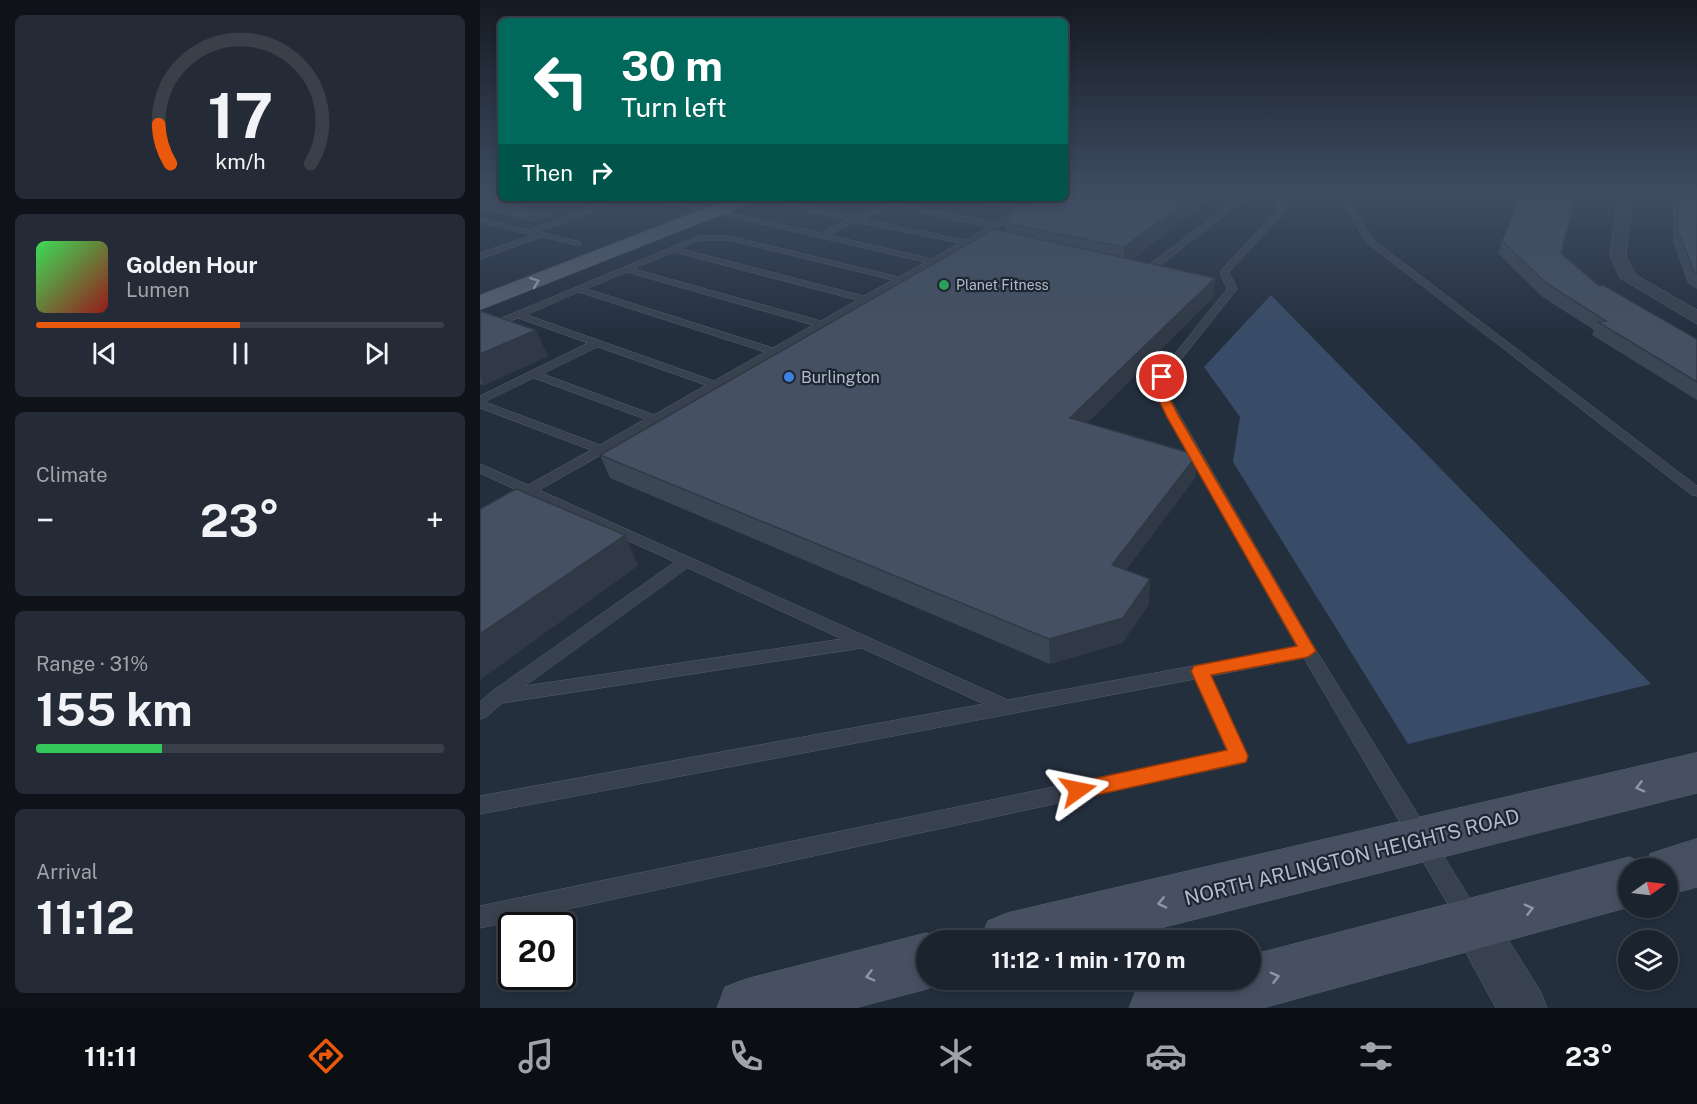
<!DOCTYPE html>
<html lang="en">
<head>
<meta charset="utf-8">
<style>
  body { margin:0; font-family:"Public Sans",sans-serif; background:#242b36; color:#f1f3f6; height:100vh; display:flex; flex-direction:column; font-size:22px; white-space:nowrap }
  * { box-sizing:border-box; margin:0 }
  p { font-size:20px; color:#a0a4aa }
  .icon { flex:none; width:33px; height:33px; fill:none; stroke:currentColor; stroke-width:2; stroke-linecap:round; stroke-linejoin:round }
  .map { position:relative; flex:1; overflow:hidden }
  .sheet { display:flex; flex-direction:column; gap:15px; padding:15px; background:#0f1319; width:480px }
  .sheet>* { flex:none }
  .banner { position:absolute; left:18px; top:18px; width:570px; height:183px; border-radius:9px; box-shadow:0 3px 9px #0003,0 0 0 2px #39404a; background:#00695c; color:#fff; overflow:hidden }
  .needle { width:39px; rotate:76deg }
  .controls { position:absolute; left:1138px; top:858px; display:grid; gap:12px }
  .controls a { display:grid; place-items:center; width:60px; height:60px; border-radius:50%; background:#1b232e; box-shadow:0 3px 9px #0003,0 0 0 2px #39404a; font-size:30px }
  .speed { position:absolute; left:18px; top:912px; display:flex; gap:12px; font-size:30px; font-weight:700; text-align:center }
  .speed>* { display:grid; place-content:center; width:78px; height:78px; border-radius:50%; background:#1b232e; box-shadow:0 3px 9px #0003,0 0 0 2px #39404a; line-height:1 }
  .speed .limit { border:3px solid #111; border-radius:9px; background:#fff; color:#111 }
  .pin { position:absolute; display:grid; place-items:center; width:51px; height:51px; color:#fff; margin:-26px; border:3px solid #fff; border-radius:50%; box-shadow:0 2px 6px #0007 }
  .me { position:absolute; width:66px; margin:-33px; rotate:78deg; stroke-linejoin:round; filter:drop-shadow(0 0 4px #0008) }
  .turn { display:flex; align-items:center; gap:21px; height:126px; padding:0 24px; font-size:27px }
  .turn .icon { width:78px; height:78px; stroke-width:2.5 }
  .turn b { display:block; font-size:42px; line-height:51px }
  .then { display:flex; align-items:center; height:57px; padding:0 24px; background:#0003; gap:12px; font-size:22px }
  .big { font-size:45px; font-weight:700; line-height:1.1 }
  .sheet .tile { flex:1; display:flex; flex-direction:column; justify-content:center; gap:9px; min-width:0; padding:0 21px; border-radius:9px; background:#242b36 }
  .sheet .dial { align-items:center; gap:0 }
  .dial svg { height:156px; overflow:visible; fill:none; stroke:#39404a; stroke-width:7; stroke-linecap:round; text-anchor:middle }
  .dial text { fill:#f1f3f6; stroke:none }
  .song { display:flex; align-items:center; gap:18px }
  .cover { width:72px; height:72px; border-radius:9px; background:linear-gradient(135deg,hsl(130 70% 55%),hsl(0 70% 35%)) }
  .played { height:6px; border-radius:3px; background:linear-gradient(90deg,#ea580c 50%,#39404a 50%) }
  .keys { display:flex; justify-content:space-around; direction:ltr }
  .heat { display:flex; justify-content:space-between; align-items:center; font-size:33px; direction:ltr }
  .charge { height:9px; border-radius:4px; background:linear-gradient(90deg,#34c759 31%,#39404a 0) }
  .trip { position:absolute; left:436px; top:930px; width:345px; height:60px; border-radius:30px; background:#1b232e; box-shadow:0 3px 9px #0003,0 0 0 2px #39404a; font-weight:700; line-height:60px; text-align:center }
  .tab-bar { display:flex; height:96px; justify-content:space-around; align-items:center; background:#0b0e12; color:#a0a4aa }
  .tab-bar .icon { width:42px; height:42px }
  .tab-bar .selected { color:#ea580c }
  .tab-bar b { font-size:27px; color:#f1f3f6 }
  main { display:flex; flex:1; min-height:0 }
  .map>svg:first-child { display:block }
  .water { fill:#394c67 }
  .lines { fill:none; stroke-linecap:round; stroke-linejoin:round }
  .service-casing { stroke:#565f6c; stroke-width:1 }
  .minor-casing { stroke:#565f6c; stroke-width:1 }
  .secondary-casing { stroke:#565f6c; stroke-width:1 }
  .primary-casing { stroke:#414a57; stroke-width:1 }
  .service { fill:#38414e; fill-rule:evenodd }
  .minor { fill:#38414e; fill-rule:evenodd }
  .secondary { fill:#465061; fill-rule:evenodd }
  .primary { fill:#56606e; fill-rule:evenodd }
  .wall { fill:#3b4654 }
  .shaded-wall { fill:#303945 }
  .building { fill:#455162; stroke:#303945; stroke-width:1.5 }
  .oneway { stroke:#a1aab7 }
  .oneway2 { stroke:#8e96a5 }
  .route { fill:#ea580c; stroke:#983908; stroke-width:1.5 }
  .leisure-dot { fill:#2e9e5b; stroke:#1d2633; stroke-width:2 }
  .shop-dot { fill:#3f7fe0; stroke:#1d2633; stroke-width:2 }
  .labels { text-anchor:middle; dominant-baseline:central; stroke-width:4.5; stroke-linejoin:round; paint-order:stroke }
  .far-poi-label { font-size:14px; fill:#b4bcc9; stroke:#1d2633; text-anchor:start }
  .poi-label { font-size:16px; fill:#b4bcc9; stroke:#1d2633; text-anchor:start }
  .near-street-label { font-size:20px; fill:#b4bcc9; stroke:#1d2633 }
</style>
</head>
<body>
<main>
<section class="sheet">
<div class="tile dial"><svg viewBox="0 0 100 80">
<path d="M14 69A42 42 0 1 1 86 69"/>
<path d="M14 69A42 42 0 0 1 8 49" stroke="#ea580c"/>
<text x="50" y="56" font-size="32" font-weight="700">17</text>
<text x="50" y="72" font-size="11">km/h</text>
</svg></div>
<div class="tile">
<div class="song"><i class="cover"></i><div><b>Golden Hour</b><p>Lumen</p></div></div>
<div class="played"></div>
<div class="keys"><svg class="icon" aria-label="previous" viewBox="0 0 24 24"><path d="M18 5L8 12l10 7zM5 5v14"/></svg><svg class="icon" aria-label="pause" viewBox="0 0 24 24"><path d="M8 5v14M16 5v14"/></svg><svg class="icon" aria-label="next" viewBox="0 0 24 24"><path d="M6 5l10 7-10 7zM19 5v14"/></svg></div>
</div>
<div class="tile"><p>Climate</p>
<div class="heat"><a>−</a><b class="big">23°</b><a>+</a></div>
</div>
<div class="tile"><p>Range · 31%</p><b class="big">155 km</b><div class="charge"></div></div>
<div class="tile"><p>Arrival</p><b class="big">11:12</b></div>
</section>
<div class="map">
<svg width="1217" height="1008" viewBox="0 0 1217 1008">
  <rect width="100%" height="100%" fill="#242f3e"/>
  <path class="water" d="M791 295 1171 684 928 744 753 462 760 417 724 367Z"/>
  <g class="lines">
    <defs>
      <g id="service">
        <path d="M764 194H772L666 276H660V272Z"/>
        <path d="M792 194H799L807 202 804 213 749 272 757 289 687 377 685 390 834 647 995 907 998 915 995 923 987 926 979 923 824 658 731 676 768 756 766 762 759 764 0 928V906L747 751 715 679 0 814V796L504 704 382 648 22 703 6 717 0 719V702L11 692 195 562 50 496 0 522V512L39 491 0 473V464L48 485 111 450 0 408V396L108 343 38 318 0 333V327L219 236H249L419 277 445 262 169 198H183L340 233 369 220 305 207V203L318 198H328L316 204 376 217 419 198 422 200 417 203 515 223 539 210 490 198H505L545 206 560 198H569L458 264 59 490 528 700 817 647 673 390 678 375 747 289 740 272 741 270 796 212 799 202ZM411 206 509 227 485 240 384 219ZM377 222 479 243 452 259 349 235ZM220 240H249L413 280 384 296 201 249ZM194 252 377 300 341 321 154 269ZM147 272 333 325 293 348 107 289ZM99 292 285 352 234 381 47 315ZM118 347 226 385 174 415 63 374ZM54 378 165 419 120 445 5 402ZM208 568 362 639 45 686Z"/>
        <path d="M860 194H866L892 239 1217 486V496L1212 495 886 242Z"/>
        <path d="M118 198H126L128 203 123 208 58 232 101 242V246L62 237 0 259V253L52 235 0 222V218L49 230 117 204 120 202Z"/>
      </g>
      <g id="minor">
        <path d="M1139 194H1153L1146 256 1156 275 1217 310V324L1140 278 1130 256Z"/>
        <path d="M993 903 1009 909 1060 991 1067 1008H1016L971 925 977 909Z"/>
      </g>
      <g id="secondary">
        <path d="M1217 753V793L633 940H500L508 921 527 913Z"/>
        <path d="M1217 839V887L1188 895V868H1149V907L783 1008H649L657 987 677 980H771V955L1149 857 1166 864 1170 854Z"/>
        <path d="M447 933 465 940H447V980H467L447 989 375 1008H237L245 987 266 979Z"/>
      </g>
      <path id="primary" d="M252 198H277L274 202 0 310V295Z"/>
    </defs>
    <use href="#service" class="service-casing"/>
    <use href="#minor" class="minor-casing"/>
    <use href="#secondary" class="secondary-casing"/>
    <use href="#primary" class="primary-casing"/>
    <use href="#service" class="service"/>
    <use href="#minor" class="minor"/>
    <use href="#secondary" class="secondary"/>
    <use href="#primary" class="primary"/>
  </g>
  <g class="wall">
    <path d="M0 194 21 198H118L117 201 53 222 0 208Z"/>
    <path d="M736 194 651 260 733 297 607 423 717 455 715 478 646 570 669 604 642 643 570 664 130 478 120 455 526 232 525 219Z"/>
    <path d="M1193 194H1217V289L1208 284 1193 242Z"/>
    <path d="M1022 241 1081 253 1119 286 1217 339V400L1112 335 1114 330 1061 296 1018 253Z"/>
    <path d="M0 311 68 356 4 385 0 384Z"/>
  </g>
  <g class="shaded-wall">
    <path d="M716 194H736L644 265V247Z"/>
    <path d="M70 198H118L117 201 53 222 46 206Z"/>
    <path d="M735 278 733 297 590 440V418Z"/>
    <path d="M56 330 68 356 4 385 0 377V354Z"/>
    <path d="M717 455 715 478 632 589V565Z"/>
    <path d="M145 535 158 566 0 680V634Z"/>
    <path d="M670 579 669 604 642 643 570 664 569 639Z"/>
  </g>
  <g class="building">
    <path d="M0 194H21V198H70L46 206Z"/>
    <path d="M585 194H716L644 247 525 223 529 220 525 219 562 198H585Z"/>
    <path d="M1041 194H1096L1081 253 1119 286 1123 285 1217 339V382L1118 322 1126 321 1066 283 1022 241Z"/>
    <path d="M1198 194H1217V274L1214 272 1198 230Z"/>
    <path d="M514 229 735 278 590 418 717 455 632 565 670 579 643 618 569 639 120 455Z"/>
    <path d="M0 311 56 330 0 354Z"/>
    <path d="M36 489 145 535 0 634V509Z"/>
  </g>
  <defs><path id="oneway-chevron" d="M-2-3.5L2.5 0L-2 3.5" fill="none" stroke-width="1.6" stroke-linecap="round" stroke-linejoin="round" transform="scale(1.5)"/></defs>
  <use class="oneway" href="#oneway-chevron" transform="translate(55 282) rotate(-21)"/>
  <g class="oneway2">
    <use href="#oneway-chevron" transform="translate(1160 787) rotate(166)"/>
    <use href="#oneway-chevron" transform="translate(682 903) rotate(167)"/>
    <use href="#oneway-chevron" transform="translate(1049 909) rotate(-15)"/>
    <use href="#oneway-chevron" transform="translate(390 976) rotate(165)"/>
    <use href="#oneway-chevron" transform="translate(795 977) rotate(-15)"/>
  </g>
  <linearGradient id="sky" x2="0" y2="1"><stop stop-color="#141a22"/><stop offset="0.58" stop-color="#3f4d63"/><stop offset="1" stop-color="#3f4d63" stop-opacity="0"/></linearGradient>
  <rect width="1217" height="335" fill="url(#sky)"/>
  <path class="route" d="M682 374 687 377 685 390 699 417 836 651 828 657 731 675 768 756 766 762 598 799 591 796 588 790 591 784 598 782 747 750 711 671 714 666 817 646 687 417 674 390 676 377Z"/>
  <circle class="leisure-dot" cx="464" cy="285" r="6"/>
  <circle class="shop-dot" cx="309" cy="377" r="6"/>
  <g class="labels">
    <g class="far-poi-label">
      <text x="476" y="285">Planet Fitness</text>
    </g>
    <g class="poi-label">
      <text x="321" y="377">Burlington</text>
    </g>
    <g class="near-street-label">
      <text transform="translate(872 857) rotate(-14)">NORTH ARLINGTON HEIGHTS ROAD</text>
    </g>
  </g>
</svg>
<div class="controls">
<a><svg class="needle" viewBox="-14 -14 28 28"><path d="M0-13l5 13h-10z" fill="#e53935"/><path d="M0 13l5-13h-10z" fill="#a0a4aa"/></svg></a>
<a><svg class="icon" aria-label="layers" viewBox="0 0 24 24"><path d="M12 4l9 5-9 5-9-5zM3 14l9 5 9-5"/></svg></a>
</div>
<div class="speed"><div class="limit">20</div></div>
<div class="pin" style="left:682px;top:377px;background:#d93025"><svg class="icon" aria-label="arrive" viewBox="0 0 24 24"><path d="M6 21V4h12l-3 4 3 4H6"/></svg></div>
<svg class="me" style="left:598px;top:790px" viewBox="-20 -20 40 40"><path d="M0-17L14 15 0 8-14 15z" fill="#ea580c" stroke="#fff" stroke-width="4"/></svg>
<div class="trip">11:12 · 1 min · 170 m</div>
<div class="banner">
<div class="turn"><svg class="icon" aria-label="left" viewBox="0 0 24 24"><path d="M17 20v-9H6M10 6l-5 5 5 5"/></svg><div><b>30 m</b>Turn left</div></div>
<div class="then">Then<svg class="icon" aria-label="right" viewBox="0 0 24 24"><path d="M7 20v-9h11M14 6l5 5-5 5"/></svg></div>
</div>
</div>
</main>
<nav class="tab-bar">
<b>11:11</b>
<svg class="icon selected" aria-label="directions" viewBox="0 0 24 24"><path d="M12 3l9 9-9 9-9-9zM9 14v-3h6M13 9l2 2-2 2"/></svg>
<svg class="icon" aria-label="music" viewBox="0 0 24 24"><path d="M9 18V5l10-2v13"/><circle cx="6" cy="18" r="3"/><circle cx="16" cy="16" r="3"/></svg>
<svg class="icon" aria-label="phone" viewBox="0 0 24 24"><path d="M5 4h4l2 5-3 2q2 4 5 5l2-3 5 2v4C11 20 4 13 5 4z"/></svg>
<svg class="icon" aria-label="climate" viewBox="0 0 24 24"><path d="M12 3v18M4 7l16 10M4 17L20 7"/></svg>
<svg class="icon" aria-label="car" viewBox="0 0 24 24"><path d="M5 17H2v-5l4-1 3-4h7l3 4 3 1v5h-3M9 17h6M6 11h13"/><circle cx="7" cy="17" r="2"/><circle cx="17" cy="17" r="2"/></svg>
<svg class="icon" aria-label="filters" viewBox="0 0 24 24"><path d="M4 7h16M4 17h16"/><circle cx="9" cy="7" r="2"/><circle cx="15" cy="17" r="2"/></svg>
<b>23°</b>
</nav>
</body>
</html>
